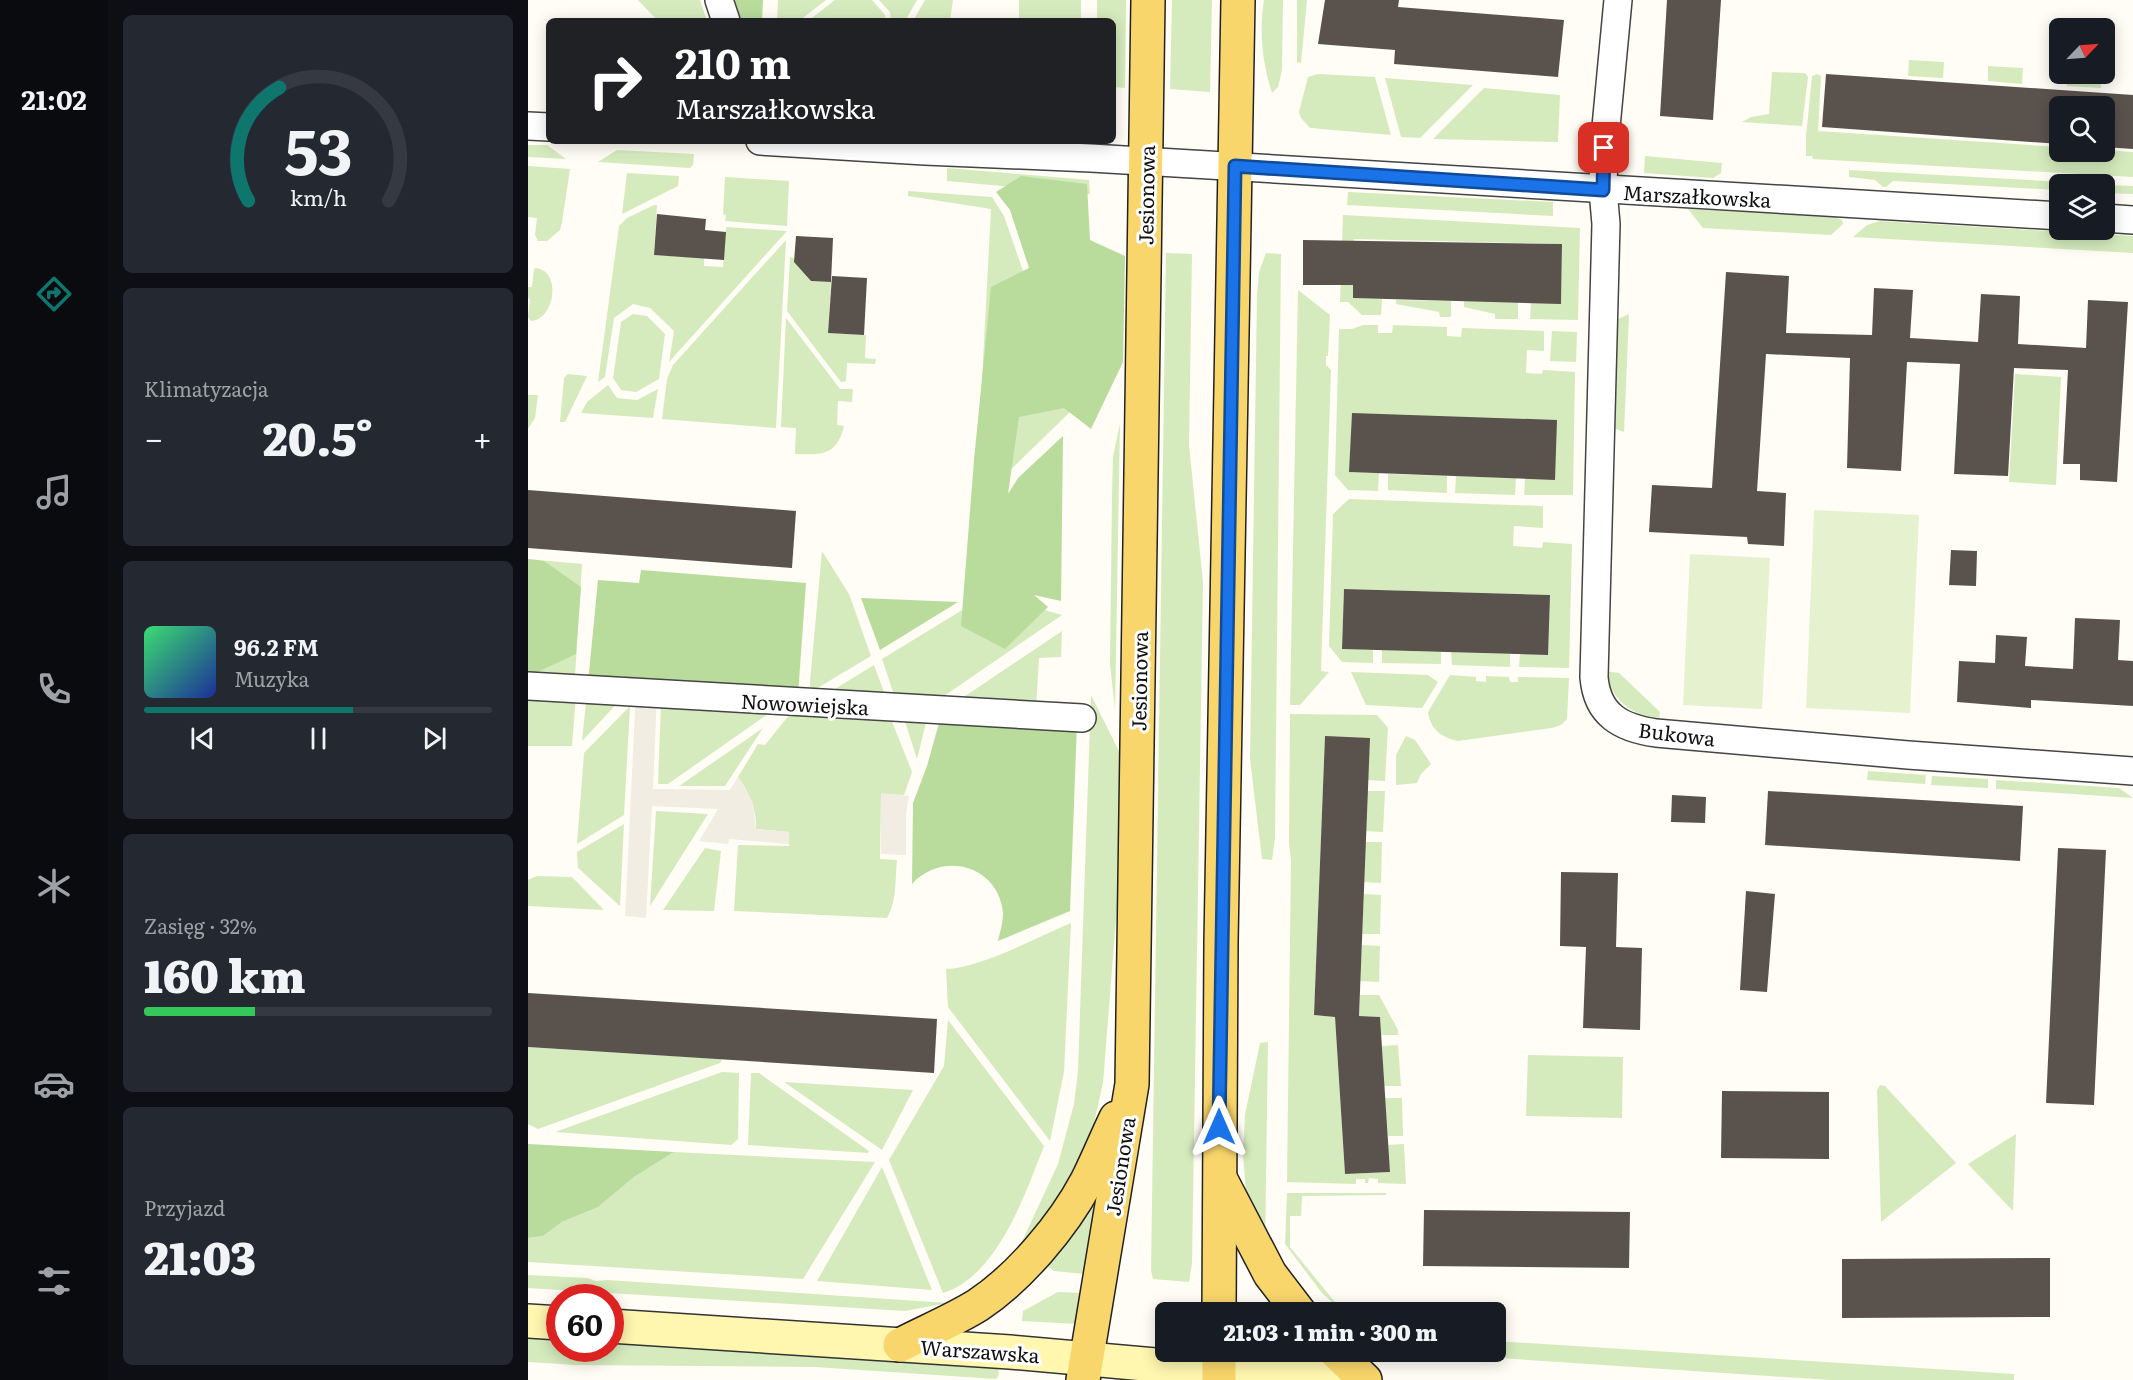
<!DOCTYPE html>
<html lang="pl">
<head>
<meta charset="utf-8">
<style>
  body { margin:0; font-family:Literata,serif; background:#242831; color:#f1f3f6; height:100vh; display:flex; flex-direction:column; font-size:22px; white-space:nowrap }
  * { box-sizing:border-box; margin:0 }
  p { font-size:20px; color:#9ea1a6 }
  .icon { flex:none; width:33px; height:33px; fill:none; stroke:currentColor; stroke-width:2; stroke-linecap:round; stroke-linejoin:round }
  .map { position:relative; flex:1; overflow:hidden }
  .panel { display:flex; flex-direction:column; gap:15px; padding:15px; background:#0d0f14; width:420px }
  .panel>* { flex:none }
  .banner { position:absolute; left:18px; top:18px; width:570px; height:126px; border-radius:9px; box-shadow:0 3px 15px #0003; background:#202124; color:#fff; overflow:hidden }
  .needle { width:39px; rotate:65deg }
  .tools { position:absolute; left:1521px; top:18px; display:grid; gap:12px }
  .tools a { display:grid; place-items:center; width:66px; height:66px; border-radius:9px; background:#171b24; box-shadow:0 3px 15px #0003; font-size:30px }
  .speed { position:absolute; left:18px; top:1284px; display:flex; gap:12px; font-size:30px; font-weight:700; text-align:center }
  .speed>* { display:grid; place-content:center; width:78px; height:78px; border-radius:50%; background:#171b24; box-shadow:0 3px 15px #0003; line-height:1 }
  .speed .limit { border:9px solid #d22; background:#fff; color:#111 }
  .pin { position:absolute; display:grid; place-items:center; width:51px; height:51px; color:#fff; margin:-26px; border-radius:12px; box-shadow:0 3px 9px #0006 }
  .me { position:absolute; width:66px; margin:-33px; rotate:0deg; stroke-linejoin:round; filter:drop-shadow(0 0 4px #0008) }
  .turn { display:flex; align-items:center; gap:21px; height:126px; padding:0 30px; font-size:27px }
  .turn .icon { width:78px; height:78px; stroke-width:2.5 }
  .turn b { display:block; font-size:42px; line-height:51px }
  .big { font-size:45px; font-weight:800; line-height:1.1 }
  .panel .card { flex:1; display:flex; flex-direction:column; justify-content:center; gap:9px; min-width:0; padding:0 21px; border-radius:9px; background:#242831 }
  .panel .dial { align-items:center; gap:0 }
  .dial svg { height:156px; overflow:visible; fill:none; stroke:#363941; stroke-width:7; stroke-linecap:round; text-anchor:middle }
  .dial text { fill:#f1f3f6; stroke:none }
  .song { display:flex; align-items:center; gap:18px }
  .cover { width:72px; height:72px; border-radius:9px; background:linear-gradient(135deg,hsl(140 70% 55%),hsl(230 70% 35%)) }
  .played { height:6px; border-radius:3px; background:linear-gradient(90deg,#0f766e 60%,#363941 60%) }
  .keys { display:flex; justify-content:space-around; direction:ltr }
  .heat { display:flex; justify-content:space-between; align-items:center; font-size:33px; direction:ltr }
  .charge { height:9px; border-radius:4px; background:linear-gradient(90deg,#34c759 32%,#363941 0) }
  .trip { position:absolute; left:627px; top:1302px; width:351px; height:60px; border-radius:9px; background:#171b24; box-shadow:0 3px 15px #0003; font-weight:800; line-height:60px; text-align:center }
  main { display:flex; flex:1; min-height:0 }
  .menu { display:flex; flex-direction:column; width:108px; justify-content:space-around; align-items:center; background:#090b0e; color:#9ea1a6 }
  .menu .icon { width:42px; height:42px }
  .menu .active { color:#0f766e }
  .menu b { font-size:27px; color:#f1f3f6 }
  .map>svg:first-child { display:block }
  .green { fill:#d5ebbd }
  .forest { fill:#b9dc9c }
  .pitch { fill:#e6f2cf }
  .plaza { fill:#f1ede2 }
  .building { fill:#5a524d }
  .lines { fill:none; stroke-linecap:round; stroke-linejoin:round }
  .street-casing { stroke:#444; stroke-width:30 }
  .secondary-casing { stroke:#333; stroke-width:36 }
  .primary-casing { stroke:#222; stroke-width:36 }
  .street { stroke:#fff; stroke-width:27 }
  .secondary { stroke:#fff6b0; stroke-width:33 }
  .primary { stroke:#f9d66b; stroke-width:33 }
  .route-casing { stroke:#114b97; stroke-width:15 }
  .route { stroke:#1a73e8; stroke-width:10 }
  .labels { text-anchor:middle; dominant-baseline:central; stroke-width:6; stroke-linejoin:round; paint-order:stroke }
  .street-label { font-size:20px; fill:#111; stroke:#fff }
</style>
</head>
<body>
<main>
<nav class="menu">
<b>21:02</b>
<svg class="icon active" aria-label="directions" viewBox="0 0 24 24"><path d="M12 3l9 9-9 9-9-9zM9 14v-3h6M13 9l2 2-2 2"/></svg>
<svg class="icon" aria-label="music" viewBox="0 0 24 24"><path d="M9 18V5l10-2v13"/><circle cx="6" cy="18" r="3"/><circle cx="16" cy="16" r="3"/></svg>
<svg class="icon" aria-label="phone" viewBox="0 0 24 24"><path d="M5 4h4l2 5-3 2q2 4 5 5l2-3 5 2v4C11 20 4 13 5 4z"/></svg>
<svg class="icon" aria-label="climate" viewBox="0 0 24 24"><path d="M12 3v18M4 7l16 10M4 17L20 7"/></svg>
<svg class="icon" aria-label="car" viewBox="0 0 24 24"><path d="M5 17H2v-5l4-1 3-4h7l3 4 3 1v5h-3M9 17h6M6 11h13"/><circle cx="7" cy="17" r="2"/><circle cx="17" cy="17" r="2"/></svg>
<svg class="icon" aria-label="filters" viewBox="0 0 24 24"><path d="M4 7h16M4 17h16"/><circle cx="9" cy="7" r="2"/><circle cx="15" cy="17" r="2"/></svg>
</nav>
<section class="panel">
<div class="card dial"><svg viewBox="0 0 100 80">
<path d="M14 69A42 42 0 1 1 86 69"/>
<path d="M14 69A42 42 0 0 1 30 11" stroke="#0f766e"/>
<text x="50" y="56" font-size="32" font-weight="700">53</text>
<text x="50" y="72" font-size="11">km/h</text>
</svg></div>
<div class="card"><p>Klimatyzacja</p>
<div class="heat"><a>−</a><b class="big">20.5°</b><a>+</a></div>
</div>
<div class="card">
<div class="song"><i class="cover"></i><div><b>96.2 FM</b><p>Muzyka</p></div></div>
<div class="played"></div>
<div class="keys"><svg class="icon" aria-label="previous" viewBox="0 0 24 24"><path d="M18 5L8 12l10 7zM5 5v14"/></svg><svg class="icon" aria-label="pause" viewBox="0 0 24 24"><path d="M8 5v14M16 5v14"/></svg><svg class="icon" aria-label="next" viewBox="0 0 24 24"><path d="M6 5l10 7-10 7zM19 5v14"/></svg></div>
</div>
<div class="card"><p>Zasięg · 32%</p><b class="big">160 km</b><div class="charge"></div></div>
<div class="card"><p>Przyjazd</p><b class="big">21:03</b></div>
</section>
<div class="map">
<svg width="1605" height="1380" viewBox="0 0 1605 1380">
  <rect width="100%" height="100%" fill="#fffdf5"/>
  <g class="green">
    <path d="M110 0H172L179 21H130Z"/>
    <path d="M250 0H298L271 21H249Z"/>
    <path d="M307 0H344L357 15 358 21H280Z"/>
    <path d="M351 0H389L377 21H363L362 12Z"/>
    <path d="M397 0H425L422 21H385Z"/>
    <rect x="491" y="0" width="62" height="21"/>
    <path d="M569 0H598L597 88 585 87V21H569Z"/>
    <path d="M644 0H684L682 92 642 89Z"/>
    <path d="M736 0H755L754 70 750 87 744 93C734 62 731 31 736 0Z"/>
    <path d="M769 0H779L773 63 769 62Z"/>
    <path d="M1381 60 1416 62 1415 78 1380 76Z"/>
    <path d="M1460 66 1495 68 1494 84 1460 81Z"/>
    <path d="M1244 72 1277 73 1280 77 1274 126 1214 122 1223 117 1241 114Z"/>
    <path d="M790 74 847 77 863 135 782 128 773 118 771 112 780 77Z"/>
    <path d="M1289 74 1293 76 1290 131 1531 147 1532 152H1576L1577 150 1605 152V177L1285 159 1284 156H1278V136L1284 76Z"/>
    <path d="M1539 74H1573V88L1539 86Z"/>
    <path d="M857 78 945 85 892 138 873 137Z"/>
    <path d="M956 88 1032 95 1030 142 905 139Z"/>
    <path d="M0 145H19L38 159 0 157Z"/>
    <path d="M89 150 166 154 165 165 162 168 70 162Z"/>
    <path d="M1117 156 1194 163 1193 173 1185 178 1116 173Z"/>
    <path d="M0 166 42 169 34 222 32 230 19 241H10L7 235 9 218 0 217Z"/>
    <path d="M419 168 561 180 562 194 419 181Z"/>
    <path d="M1321 170 1572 184H1532L1531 190 1365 181 1358 187H1355L1347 180 1321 177Z"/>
    <path d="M99 173 151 176 150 186 94 214Z"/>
    <path d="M197 177 261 181 259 226 197 221 198 215 195 214Z"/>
    <path d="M1577 185 1605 186V194L1577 193Z"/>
    <path d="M380 191 464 197 476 216 495 271 531 320 542 412 475 477 446 532 463 209 380 196Z"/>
    <path d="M820 192 1025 202V216L819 205Z"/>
    <path d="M126 205H129L126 255 176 258V266L195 267 198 227 259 231 141 362 146 331 122 308 105 304 86 318 77 377 70 382 91 226 99 218Z"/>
    <path d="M1160 209 1307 217 1314 220 1315 224 1303 235 1175 228Z"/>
    <path d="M815 215 1052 228 1050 320 1002 319 1003 303H1033L1034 244 826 239 825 298 854 299 853 315H834L820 302H812Z"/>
    <path d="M1352 221 1605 236V253L1325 237 1339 225Z"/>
    <path d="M258 240 248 428 134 419 139 379 145 365Z"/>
    <path d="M638 253 664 254 661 445 675 582 664 1263 661 1282 625 1279 623 1270Z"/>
    <path d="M738 253 753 254 747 838 744 860 734 859 722 759 729 296 731 272Z"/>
    <path d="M262 257 266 258 283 281 303 282 300 333 338 335 337 358 348 359 347 364 319 363 318 381 313 382 259 311Z"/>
    <path d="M8 268C34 271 27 320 3 321L0 317 2 299 0 298V287H4L6 269Z"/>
    <path d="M770 290 802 315 800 356H798V365L803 370 793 671 801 672 772 705H762Z"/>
    <path d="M868 300 923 301V317H912L911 312 868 304Z"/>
    <path d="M936 301 990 302V319H967V314L936 307Z"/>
    <path d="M105 314 119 316 137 334 131 379 108 392 93 390 85 378 93 322Z"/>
    <path d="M1101 314 1096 432 1083 427 1086 321Z"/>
    <path d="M258 318 312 389H325L324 402 310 401 309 425 316 426C309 456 293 455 267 454L268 428 253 427Z"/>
    <path d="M835 325H850V333H864L865 325 919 327V336L933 337 934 328 1016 331V351L999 350 998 373 1014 374 1015 370 1047 372 1045 495H996L997 479 824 413 822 472 851 473 850 491 820 490 807 475 811 329H824Z"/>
    <path d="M1024 331 1049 332 1048 362 1022 361Z"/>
    <path d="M40 374 59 376 37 422H32L36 378Z"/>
    <path d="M1487 374 1533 377 1528 485 1481 482Z"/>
    <path d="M80 385 89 398 109 400 130 389 125 418 53 413 59 402Z"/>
    <path d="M0 395H10L7 418 0 429Z"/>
    <path d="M592 423 587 710 582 664 584 494 585 457Z"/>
    <path d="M860 474 919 476V493L860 490Z"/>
    <path d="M928 476 988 478 987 495 927 493Z"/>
    <path d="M821 499 1015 506V528L986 526 985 546 1014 548 1015 542 1044 544 1041 668 991 667 992 654 1021 595 816 589 814 649 845 650V663L814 662 801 646 805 514Z"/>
    <path d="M294 551 321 594 343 656 281 693Z"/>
    <path d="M0 559 54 564 47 676 0 674Z"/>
    <path d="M456 593 534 615 403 705 369 704 354 659 449 601Z"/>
    <path d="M534 631 533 657 511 658 508 709 421 707Z"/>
    <path d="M854 650 913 652V664L854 663Z"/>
    <path d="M923 652 982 654V667L924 665Z"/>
    <path d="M346 665 360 703 289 700Z"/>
    <path d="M1076 671 1091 673 1132 712 1131 720C1101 713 1086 702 1076 671Z"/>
    <path d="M823 672 900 675 910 682 894 708 838 705Z"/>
    <path d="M922 675 948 677V681L958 682V676L981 677 982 682H990V677L1041 678 1039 719 1033 725 1024 728 930 741C914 738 902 729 900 712Z"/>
    <path d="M0 693 48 695 44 746H0Z"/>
    <path d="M59 693 96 696 54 741Z"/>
    <path d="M563 695 596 761 593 855 575 1083 564 1132 554 1156 528 1203 490 1250 530 1164 546 1104 550 1071Z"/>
    <path d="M133 703 250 707 140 784H130Z"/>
    <path d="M102 706 96 815 49 844 56 753Z"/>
    <path d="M266 709 363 719 384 772 376 795 353 794 352 859 369 860C367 880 369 901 359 918L206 911 210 845 261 846V832L228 829C229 809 221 793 210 777L230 744 237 745Z"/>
    <path d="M374 712 400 715 389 759Z"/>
    <path d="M762 714 849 715 860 728 857 781 840 780 797 737 786 1015 807 1017 817 1174 862 1172 860 1145 876 1144 878 1184 850 1183V1179L841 1178 840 1183H837V1179H828V1184L759 1182 763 860 761 845Z"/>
    <path d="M235 728 197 786H151Z"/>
    <path d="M878 736 887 740 903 764 893 774 889 783 868 785V755Z"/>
    <path d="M1340 771 1398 775 1397 784 1339 780Z"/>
    <path d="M1404 776 1460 779V788L1403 785Z"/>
    <path d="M1468 780 1591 788 1605 798 1468 789Z"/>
    <path d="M839 791H857L855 832 837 831Z"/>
    <path d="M128 811 180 814 122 906Z"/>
    <path d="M96 824 92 906 50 868 49 852Z"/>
    <path d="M837 842H854L853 883 836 882Z"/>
    <path d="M177 848 193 851 186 911 135 910Z"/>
    <path d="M9 876 44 877 76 910 0 906V880Z"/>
    <path d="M836 894 853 895 852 934H834Z"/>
    <path d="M543 923 536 1072 522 1141 420 1007 418 969C453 968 509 937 543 923Z"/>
    <path d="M834 945 852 946 851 982 832 981Z"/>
    <path d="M832 995H851L870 1030V1035H853L852 1017 831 1016Z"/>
    <path d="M420 1020 516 1146C497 1194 470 1276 415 1293L361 1160 416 1066Z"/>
    <path d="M740 1042 737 1246 718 1193 715 1154 717 1115 732 1043Z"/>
    <path d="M870 1045 873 1086H856L854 1046Z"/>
    <path d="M0 1047 194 1059 192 1063 10 1129 0 1124Z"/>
    <path d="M1000 1055 1095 1057 1094 1118 998 1116Z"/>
    <path d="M194 1072 211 1073 210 1139 203 1145 27 1132Z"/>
    <path d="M223 1073H231L341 1151 340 1153 220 1145Z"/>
    <path d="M256 1082 385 1090 354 1150Z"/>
    <path d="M1352 1085 1357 1086 1428 1163 1353 1222 1349 1090Z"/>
    <path d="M857 1098H874L875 1136H860Z"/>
    <path d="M1488 1134 1485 1211 1440 1164Z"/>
    <path d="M146 1152 347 1162 275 1279 0 1262V1238L15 1236 34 1222 70 1207 106 1177Z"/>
    <path d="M354 1167 404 1290 289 1281Z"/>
    <path d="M759 1193H858V1195L774 1196 773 1216H762V1247L815 1312 794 1293 757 1244Z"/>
    <path d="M565 1203 567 1207 557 1274 526 1271 521 1267 522 1261 534 1248Z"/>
    <path d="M0 1275 59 1278 68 1281 80 1280 420 1303 377 1311 0 1288Z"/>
    <path d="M530 1292 554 1293 550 1324 494 1321 495 1311Z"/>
    <path d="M0 1337 31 1339 32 1348H82L83 1342 470 1368 471 1375 468 1379 287 1367 47 1365 0 1362Z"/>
    <path d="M968 1341 1486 1374V1380H1303L879 1352H968Z"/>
  </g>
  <g class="forest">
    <path d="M203 0H235L234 21H210Z"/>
    <path d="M493 176 559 184 562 240 597 256 595 362 563 429 536 408 491 417 480 494 490 478 535 436 533 601 506 595 520 607 477 649 433 626 446 460 463 287 501 268 482 210 468 192Z"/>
    <path d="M0 559 16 561 53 587 48 654 5 674H0Z"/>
    <path d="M113 570 278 583 270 695 60 683 70 580 111 583Z"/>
    <path d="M333 598 430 602 352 650Z"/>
    <path d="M413 716 549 723 542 911 470 941C472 932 475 923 475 913 471 866 415 850 384 884L385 803 399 766Z"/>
    <path d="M0 1144 146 1152 106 1177 70 1207 34 1222 15 1236 0 1238Z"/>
  </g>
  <g class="pitch">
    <path d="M1286 510 1391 515 1382 713 1278 708Z"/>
    <path d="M1162 554 1242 558 1234 709 1155 705Z"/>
  </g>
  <g class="plaza">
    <path d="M108 692 129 694 125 789 202 790 210 777 225 803 228 829 261 832V844L201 839 200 844 171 841 190 809 124 806 118 918 97 916Z"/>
    <path d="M353 793 381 796 378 814V855L353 854Z"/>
  </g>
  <g class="building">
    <path d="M797 0H871L870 7 1036 20 1030 77 866 64 867 50 790 44Z"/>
    <path d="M1139 0H1193L1185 120 1132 116Z"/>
    <path d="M1298 74 1605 95V149L1576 147V106H1532V144L1294 127Z"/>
    <path d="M129 214 178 219 177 230 198 232 196 260 126 255Z"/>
    <path d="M268 236 305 238 303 282 283 281 266 262Z"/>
    <path d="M775 240 1034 244 1033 304 825 298V285H775Z"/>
    <path d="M1198 272 1261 276 1258 333 1344 335 1346 288 1385 290 1382 338 1450 342 1453 294 1492 296 1490 344 1558 348 1560 300 1600 302 1589 482 1552 480V464H1535L1540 370 1486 368 1480 476 1426 474 1432 364 1379 362 1373 471 1319 468 1322 358 1238 354 1229 491 1258 493 1256 546 1220 544 1219 537 1121 532 1124 485 1184 488Z"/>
    <path d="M304 276 339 278 336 335 300 333Z"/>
    <path d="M824 413 1029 420 1027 480 821 472Z"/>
    <path d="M0 490 268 511 264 568 0 548Z"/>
    <path d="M1423 550 1449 551 1448 586 1421 585Z"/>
    <path d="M816 589 1022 595 1020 655 814 649Z"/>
    <path d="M1547 618 1592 620 1590 660 1605 661V706L1503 700V708L1429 702 1431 661 1467 663 1468 635 1499 637 1497 666 1545 669Z"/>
    <path d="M797 736 842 738 831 1016 852 1017 862 1172 817 1174 807 1017 786 1015Z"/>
    <path d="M1240 791 1495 806 1492 861 1237 845Z"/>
    <path d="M1144 795 1178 797 1177 823 1143 822Z"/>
    <path d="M1530 848 1578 850 1566 1105 1518 1103Z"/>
    <path d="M1033 872 1090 873 1088 947 1114 948 1112 1030 1055 1028 1058 947 1032 946Z"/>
    <path d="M1218 891 1247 894 1239 992 1212 990Z"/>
    <path d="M0 993 409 1019 406 1073 0 1047Z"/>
    <path d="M1194 1091 1301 1092V1159L1193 1158Z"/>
    <path d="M896 1210 1102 1212 1101 1268 895 1266Z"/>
    <path d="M1522 1258V1317L1314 1318V1259Z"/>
  </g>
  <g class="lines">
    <defs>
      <g id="street">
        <path d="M191 0 198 21"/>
        <path d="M1090 0 1076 148 1075 190 1078 224 1066 677C1069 715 1093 728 1128 733L1380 755 1605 771"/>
        <path d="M0 126 21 127"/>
        <path d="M232 141 397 151 563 158 1532 216"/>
        <path d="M1576 218 1605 220"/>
        <path d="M0 686 554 718"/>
      </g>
      <g id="secondary">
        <path d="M0 1321 32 1323"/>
        <path d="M82 1326 482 1352 751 1376 820 1380"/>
      </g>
      <g id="primary">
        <path d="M693 1180 742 1274 771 1312"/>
        <path d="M691 1312 693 942 710 0"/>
        <path d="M372 1345C397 1332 426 1320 450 1305 492 1277 535 1226 559 1181 569 1161 578 1139 588 1118"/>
        <path d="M691 1352V1380"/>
        <path d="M808 1352 837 1380"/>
        <path d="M555 1380 604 1084 620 0"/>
      </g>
    </defs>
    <use href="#street" class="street-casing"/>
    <use href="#secondary" class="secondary-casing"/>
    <use href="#primary" class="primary-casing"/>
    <use href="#street" class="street"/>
    <use href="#secondary" class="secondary"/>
    <use href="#primary" class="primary"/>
  </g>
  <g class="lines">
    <defs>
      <path id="route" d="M691 1127 707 166 1075 190 1076 148"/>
    </defs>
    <use href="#route" class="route-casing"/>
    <use href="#route" class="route"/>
  </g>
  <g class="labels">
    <g class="street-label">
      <text transform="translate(617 195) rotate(-89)">Jesionowa</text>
      <text transform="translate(1169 195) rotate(3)">Marszałkowska</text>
      <text transform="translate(610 681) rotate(-89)">Jesionowa</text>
      <text transform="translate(277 703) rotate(3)">Nowowiejska</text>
      <text transform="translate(1149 733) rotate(7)">Bukowa</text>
      <text transform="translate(591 1166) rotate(-81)">Jesionowa</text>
      <text transform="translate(452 1350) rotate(4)">Warszawska</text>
    </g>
  </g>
</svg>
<div class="tools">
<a><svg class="needle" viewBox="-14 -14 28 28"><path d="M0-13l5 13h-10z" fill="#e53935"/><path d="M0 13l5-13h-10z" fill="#9ea1a6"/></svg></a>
<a><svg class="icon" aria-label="search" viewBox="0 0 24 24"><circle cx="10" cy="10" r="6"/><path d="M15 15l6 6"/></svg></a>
<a><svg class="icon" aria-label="layers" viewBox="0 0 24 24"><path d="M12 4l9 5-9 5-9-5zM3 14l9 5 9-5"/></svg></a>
</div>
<div class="speed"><div class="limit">60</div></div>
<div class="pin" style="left:1076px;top:148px;background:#d93025"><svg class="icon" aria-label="arrive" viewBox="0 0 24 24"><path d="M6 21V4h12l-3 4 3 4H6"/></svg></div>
<svg class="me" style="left:691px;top:1127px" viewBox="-20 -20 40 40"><path d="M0-17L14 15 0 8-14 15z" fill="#1a73e8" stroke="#fff" stroke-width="4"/></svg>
<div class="trip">21:03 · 1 min · 300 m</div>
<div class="banner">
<div class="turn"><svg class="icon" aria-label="right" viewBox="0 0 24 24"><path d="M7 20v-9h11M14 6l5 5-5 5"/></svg><div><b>210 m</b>Marszałkowska</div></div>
</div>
</div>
</main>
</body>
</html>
